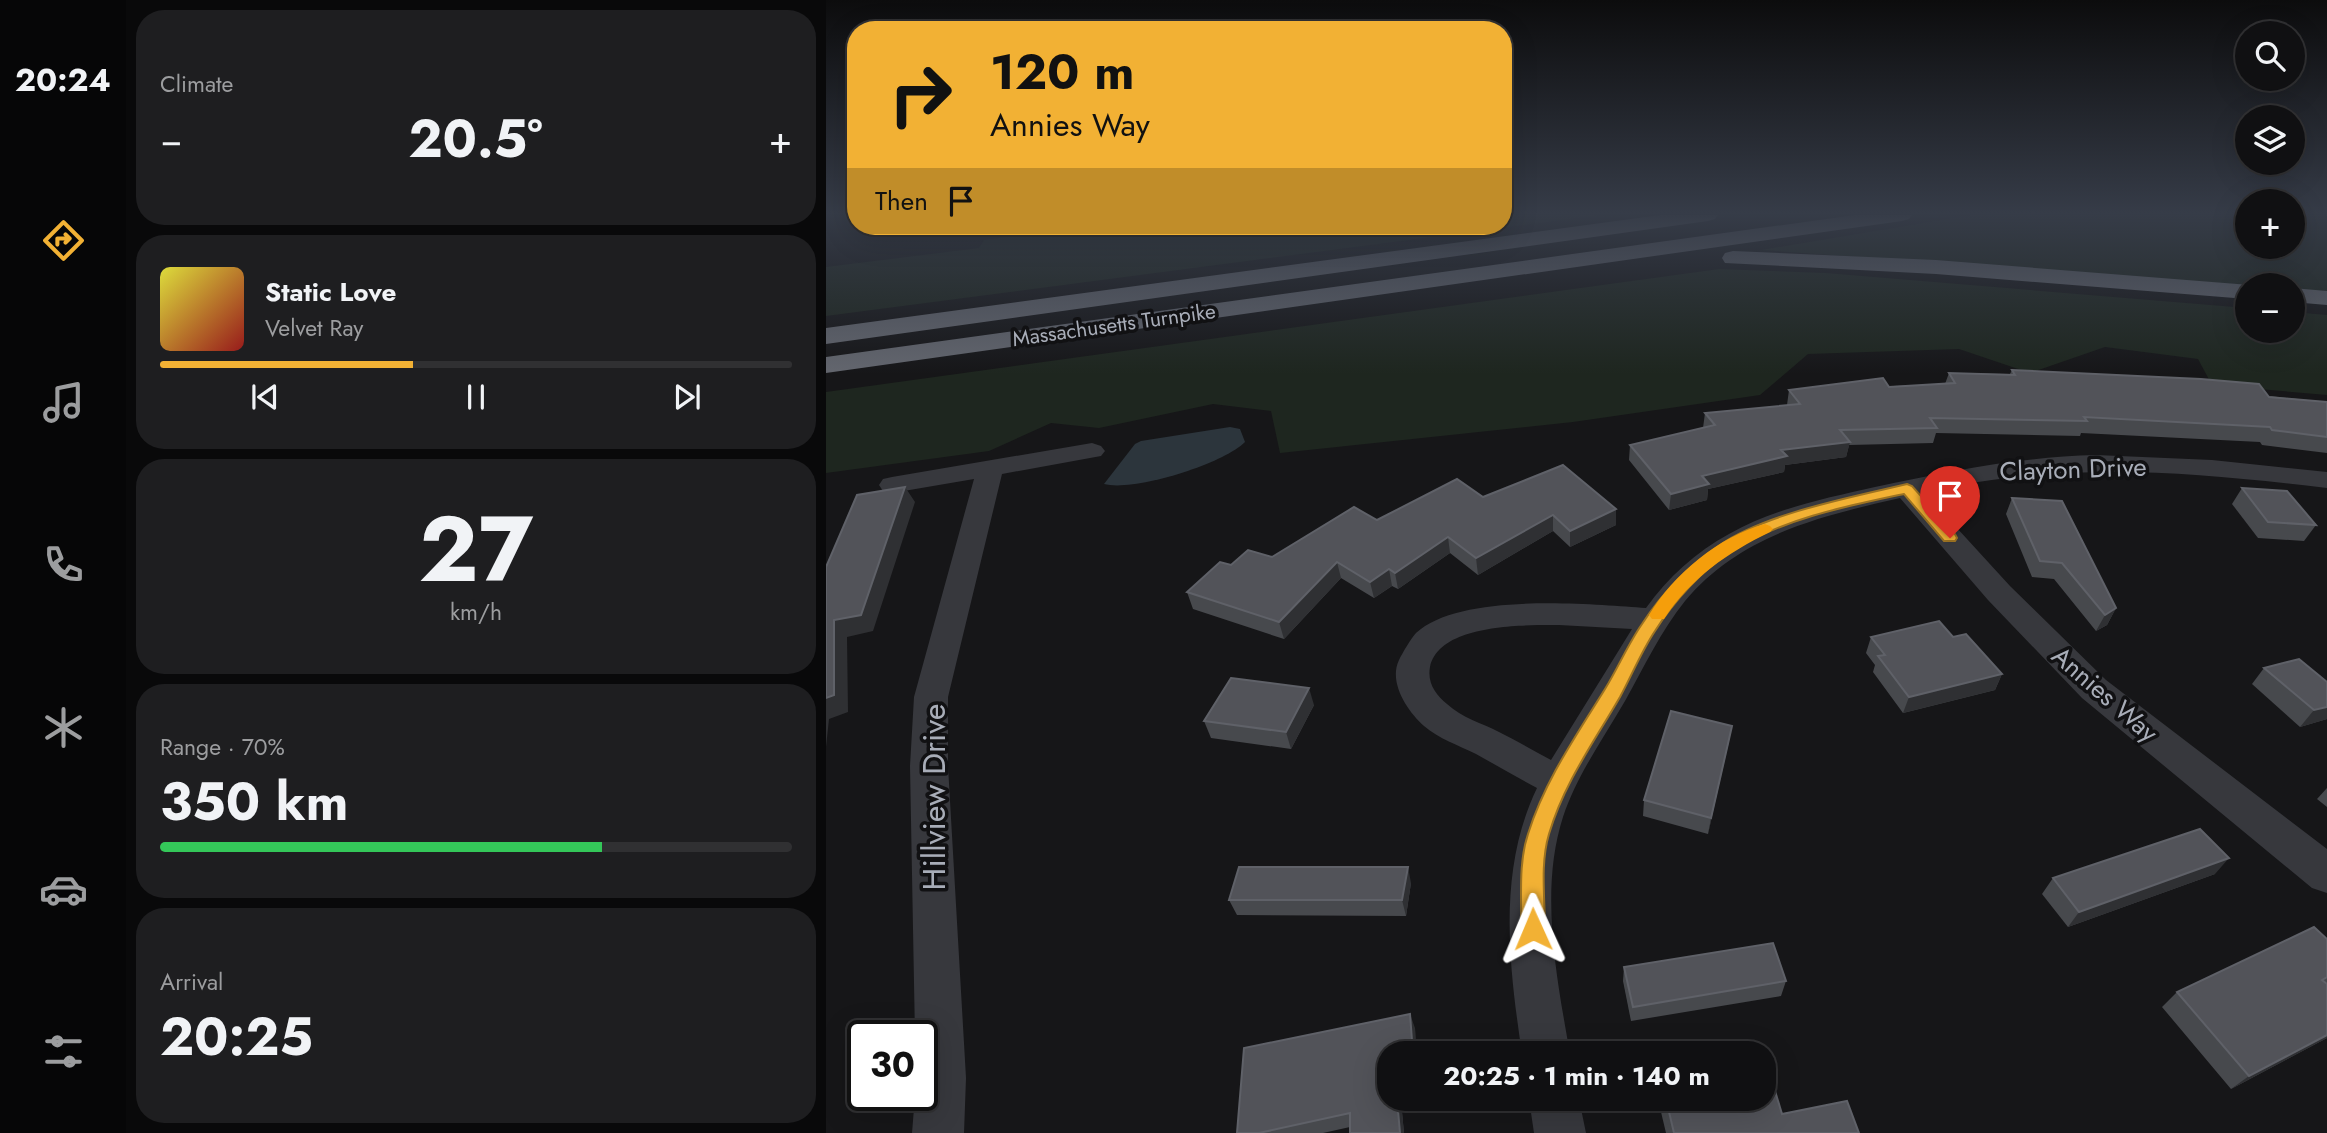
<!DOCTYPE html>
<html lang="en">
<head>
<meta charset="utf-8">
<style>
  body { margin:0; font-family:Jost,sans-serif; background:#1e1e20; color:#f1f3f6; height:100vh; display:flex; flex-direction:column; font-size:26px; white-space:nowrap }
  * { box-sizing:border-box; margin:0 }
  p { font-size:23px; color:#9c9d9f }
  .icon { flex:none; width:38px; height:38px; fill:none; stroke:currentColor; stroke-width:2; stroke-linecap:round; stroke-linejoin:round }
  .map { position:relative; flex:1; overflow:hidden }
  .sheet { display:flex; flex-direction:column; gap:10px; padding:10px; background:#09090a; width:700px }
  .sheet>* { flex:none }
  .hud { position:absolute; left:21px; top:21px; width:665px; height:214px; border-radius:28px; box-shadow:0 7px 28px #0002,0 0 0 2px #303032; background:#f2b134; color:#111; overflow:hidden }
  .controls { position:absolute; left:1409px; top:21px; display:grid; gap:14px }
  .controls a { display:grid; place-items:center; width:70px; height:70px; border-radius:50%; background:#101012; box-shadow:0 7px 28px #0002,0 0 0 2px #303032; font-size:35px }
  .speed { position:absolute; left:21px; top:1020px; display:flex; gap:14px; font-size:35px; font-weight:700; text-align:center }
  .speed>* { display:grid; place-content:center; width:91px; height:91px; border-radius:50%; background:#101012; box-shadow:0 7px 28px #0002,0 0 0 2px #303032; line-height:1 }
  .speed .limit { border:4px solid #111; border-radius:10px; background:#fff; color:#111 }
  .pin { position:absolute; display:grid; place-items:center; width:60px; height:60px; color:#fff; margin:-72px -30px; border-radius:50% 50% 50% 0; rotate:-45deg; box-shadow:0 0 7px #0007 }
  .pin .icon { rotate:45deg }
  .me { position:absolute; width:77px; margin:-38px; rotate:359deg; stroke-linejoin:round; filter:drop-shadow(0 0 5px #0008) }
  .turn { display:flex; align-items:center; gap:24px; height:147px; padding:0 28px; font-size:32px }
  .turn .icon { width:91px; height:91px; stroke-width:2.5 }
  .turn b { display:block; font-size:49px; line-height:60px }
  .then { display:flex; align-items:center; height:66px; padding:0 28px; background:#0003; gap:14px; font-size:26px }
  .big { font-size:52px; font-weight:700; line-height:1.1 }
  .sheet .card { flex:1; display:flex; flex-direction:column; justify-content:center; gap:10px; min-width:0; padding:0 24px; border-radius:28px; background:#1e1e20 }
  .sheet .dial { align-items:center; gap:0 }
  .dial b { font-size:91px; line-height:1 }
  .song { display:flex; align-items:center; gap:21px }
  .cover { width:84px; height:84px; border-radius:10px; background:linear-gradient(135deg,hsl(60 70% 55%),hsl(0 70% 35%)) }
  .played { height:7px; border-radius:4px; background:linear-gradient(90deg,#f2b134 40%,#303032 40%) }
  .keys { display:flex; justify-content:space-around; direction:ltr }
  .heat { display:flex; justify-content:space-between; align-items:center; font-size:38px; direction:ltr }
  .charge { height:10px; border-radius:5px; background:linear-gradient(90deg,#34c759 70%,#303032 0) }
  .trip { position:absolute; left:551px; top:1041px; width:399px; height:70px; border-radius:28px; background:#101012; box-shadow:0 7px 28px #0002,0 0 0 2px #303032; font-weight:700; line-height:70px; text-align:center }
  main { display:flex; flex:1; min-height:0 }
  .dock { display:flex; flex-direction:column; width:126px; justify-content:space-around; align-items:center; background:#060607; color:#9c9d9f }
  .dock .icon { width:49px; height:49px }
  .dock .current { color:#f2b134 }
  .dock b { font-size:32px; color:#f1f3f6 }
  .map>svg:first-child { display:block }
  .green { fill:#1e261f }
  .water { fill:#2c353c }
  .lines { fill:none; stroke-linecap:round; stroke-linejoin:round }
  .street { fill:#37383d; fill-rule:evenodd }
  .highway { fill:#63666e; fill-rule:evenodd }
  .wall { fill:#47494d }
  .shaded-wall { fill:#2f3033 }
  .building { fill:#525359; stroke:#5f6168; stroke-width:2 }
  .route { fill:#f2b134; stroke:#9d7322; stroke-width:2 }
  .slow { fill:#f59e0b }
  .labels { text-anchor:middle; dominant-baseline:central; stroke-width:7; stroke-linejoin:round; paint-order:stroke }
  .far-street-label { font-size:21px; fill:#a8adb8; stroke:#111113 }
  .street-label { font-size:26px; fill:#a8adb8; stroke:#111113 }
  .near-street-label { font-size:32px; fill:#a8adb8; stroke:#111113 }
</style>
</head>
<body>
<main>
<nav class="dock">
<b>20:24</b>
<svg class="icon current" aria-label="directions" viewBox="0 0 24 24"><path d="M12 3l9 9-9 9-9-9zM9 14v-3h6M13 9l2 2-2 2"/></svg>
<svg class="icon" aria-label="music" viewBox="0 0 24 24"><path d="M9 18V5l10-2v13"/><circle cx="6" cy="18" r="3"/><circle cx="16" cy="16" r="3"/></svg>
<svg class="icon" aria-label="phone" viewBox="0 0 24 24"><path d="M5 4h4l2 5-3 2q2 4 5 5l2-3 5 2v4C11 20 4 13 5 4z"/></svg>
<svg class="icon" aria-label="climate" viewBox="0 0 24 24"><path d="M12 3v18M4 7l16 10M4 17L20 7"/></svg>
<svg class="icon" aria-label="car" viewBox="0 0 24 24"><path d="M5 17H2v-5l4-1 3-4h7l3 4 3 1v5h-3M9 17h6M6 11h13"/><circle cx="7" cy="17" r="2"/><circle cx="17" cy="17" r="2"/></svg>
<svg class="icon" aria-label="filters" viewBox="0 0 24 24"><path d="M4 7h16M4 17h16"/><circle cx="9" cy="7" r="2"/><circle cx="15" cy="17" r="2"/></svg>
</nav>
<section class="sheet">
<div class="card"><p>Climate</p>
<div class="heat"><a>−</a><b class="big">20.5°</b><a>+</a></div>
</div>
<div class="card">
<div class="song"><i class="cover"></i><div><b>Static Love</b><p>Velvet Ray</p></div></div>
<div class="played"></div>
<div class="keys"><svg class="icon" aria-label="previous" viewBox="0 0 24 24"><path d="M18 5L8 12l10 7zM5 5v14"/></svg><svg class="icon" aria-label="pause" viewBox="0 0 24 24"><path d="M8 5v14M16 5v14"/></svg><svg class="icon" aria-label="next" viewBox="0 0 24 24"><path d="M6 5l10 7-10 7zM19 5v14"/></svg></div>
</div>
<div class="card dial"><b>27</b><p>km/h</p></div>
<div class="card"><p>Range · 70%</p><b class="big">350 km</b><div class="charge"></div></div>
<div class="card"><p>Arrival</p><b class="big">20:25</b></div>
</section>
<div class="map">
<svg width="1501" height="1133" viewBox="0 0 1501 1133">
  <rect width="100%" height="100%" fill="#161618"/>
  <g class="green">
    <path d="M677 215H774L0 316V267L153 248 158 240 258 226H677Z"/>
    <path d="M1145 215H1421V247H1466L1467 215H1501V292L1467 290 1466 285H1421L935 250Z"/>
    <path d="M893 269 1000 273 1421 308V331H1466L1467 312 1501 315V395L1386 385 1372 359 1279 347 1204 373 1133 349 982 354 934 395 747 422 454 453 445 411 387 404 273 428 225 423 163 451 0 473V392Z"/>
  </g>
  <path class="water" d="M404 427 414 429 419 442C397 464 308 492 278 484L309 444 315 441Z"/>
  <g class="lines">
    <g class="street">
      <path d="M266 443 275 446 279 451 275 456 176 474 122 697V766L140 1078 138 1133H86L89 1096H96V1036H89L84 766 88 697 148 479 66 493 57 491 53 485 57 479 66 477Z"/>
      <path d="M1270 455 1386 460 1501 472V488C1359 471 1240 461 1098 492L1184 586 1280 680 1501 849V893L1486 888 1256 698 1162 600 1074 498C995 516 914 535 859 601 835 631 818 667 799 701 777 739 751 775 737 817 713 891 731 979 744 1054H696C683 965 671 871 711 788 690 777 670 765 650 754 632 745 613 739 598 726 582 712 562 683 573 660 577 652 584 640 590 633 634 592 764 604 820 608 842 577 870 552 903 534 947 509 1000 498 1049 487 1123 471 1194 457 1270 455ZM733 625 806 629 725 760C708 751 691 741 673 732 656 723 636 718 621 704 610 695 601 683 604 667 613 623 700 625 733 625Z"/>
      <path d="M703 1099H753L760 1133H708Z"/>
    </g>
    <g class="highway">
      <path d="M834 215H892L889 219 882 221 0 344V328Z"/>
      <path d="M1029 215H1086L1083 219 1076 221 0 373V357Z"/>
      <path d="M907 251 1110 260 1424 285H1421V299L1110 274 899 263 896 258 899 253Z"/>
      <path d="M1466 288 1501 291V305L1466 302Z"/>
    </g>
  </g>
  <g class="wall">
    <path d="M1186 370 1501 402V453L1436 445 1434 442 1255 433 1254 436 1110 433 1107 443 1023 445 1020 457 959 465 958 472 882 489 881 500 843 510 803 460 804 445 877 428 879 413 961 405 963 390 1119 384 1123 373 1184 374Z"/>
    <path d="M1416 488 1490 525 1478 541 1432 538 1406 504Z"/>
    <path d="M657 497 790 509V525L744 547 727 531 652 575 624 553 572 589 566 586 548 598 515 578 458 639 367 609 361 592 405 565 446 557 551 520Z"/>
    <path d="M1186 498 1290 608 1281 625 1270 631 1228 579 1206 577 1180 514Z"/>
    <path d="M1045 637H1127L1176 674 1169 690 1077 713 1047 672 1049 665 1040 653Z"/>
    <path d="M1438 668 1501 682V719L1474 727 1426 684Z"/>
    <path d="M488 705 465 749 385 738 378 721Z"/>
    <path d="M906 726 882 834 817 816 818 800Z"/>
    <path d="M1501 788V807L1491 799Z"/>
    <path d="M1389 874 1242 927 1216 894 1227 878Z"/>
    <path d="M585 883 580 916 411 915 403 900Z"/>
    <path d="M1501 939V983H1500L1501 984V1038L1405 1089 1336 1007 1351 992Z"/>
    <path d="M798 967 960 981 955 996 805 1021 797 981Z"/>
    <path d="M589 1028 590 1054H564V1099H593V1108L576 1112 578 1133H524V1127L497 1133H411Z"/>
    <path d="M838 1099H938L956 1114 1033 1133H840L835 1112Z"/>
  </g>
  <g class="shaded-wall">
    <path d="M1024 442 1020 457 959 465 958 472 882 489 881 500 843 510 845 494 876 476 955 450Z"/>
    <path d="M79 487 89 502 47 631 21 637 22 712 3 719 0 747V698L8 620Z"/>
    <path d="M790 509V525L744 547V531Z"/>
    <path d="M727 515V531L652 575 650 558Z"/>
    <path d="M622 537 624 553 572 589 569 573Z"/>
    <path d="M511 562 515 578 458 639 453 622Z"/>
    <path d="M563 569 566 586 548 598 544 582Z"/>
    <path d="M1290 608 1281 625 1270 631 1279 615Z"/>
    <path d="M1176 674 1169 690 1077 713 1083 697Z"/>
    <path d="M483 688 488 705 465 749 460 732Z"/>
    <path d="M1501 707V719L1474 727 1488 710Z"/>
    <path d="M906 726 903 742 882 834 885 818Z"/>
    <path d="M1403 858 1389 874 1242 927 1253 912Z"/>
    <path d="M582 867 585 883 580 916 576 900Z"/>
    <path d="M584 1014 589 1028 590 1054H587Z"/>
    <path d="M1501 1035V1038L1405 1089 1423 1076Z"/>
    <path d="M571 1099 576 1112 578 1133H574Z"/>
  </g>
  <g class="building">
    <path d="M1186 370 1375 379 1433 384 1443 397 1501 402V437L1446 430 1444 427 1258 417 1261 421 1104 418 1111 428 1014 430 1024 442 955 450 961 456 876 476 883 484 845 494 804 445 889 425 879 413 974 404 963 390 1057 378 1063 387 1129 383 1123 373 1189 375Z"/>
    <path d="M737 465 790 509 744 531 727 515 650 558 622 537 569 573 563 569 544 582 511 562 453 622 361 592 394 562 405 565 422 550 446 557 528 507 551 520 631 479 657 497Z"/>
    <path d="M79 487 35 615 8 620V695L0 698V567L31 495Z"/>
    <path d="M1416 488 1461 491 1490 525 1442 522Z"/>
    <path d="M1186 498 1236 501 1290 608 1279 615 1236 563 1214 561Z"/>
    <path d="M1113 621 1127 637 1140 634 1176 674 1083 697 1052 656 1059 655 1045 637Z"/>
    <path d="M1473 659 1501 682V707L1488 710 1438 668Z"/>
    <path d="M405 678 483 688 460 732 378 721Z"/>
    <path d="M845 711 906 726 885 818 818 800Z"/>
    <path d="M1374 829 1403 858 1253 912 1227 878Z"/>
    <path d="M413 867H582L576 900H403Z"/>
    <path d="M1488 927 1501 939V977L1496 980 1501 984V1035L1423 1076 1351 992Z"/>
    <path d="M947 943 960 981 807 1007 798 967Z"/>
    <path d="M584 1014 587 1054H564V1099H573H571L574 1133H524V1113L433 1133H411L418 1048Z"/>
    <path d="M943 1071 956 1114 1021 1101 1033 1133H848L840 1099H938V1072Z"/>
  </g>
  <linearGradient id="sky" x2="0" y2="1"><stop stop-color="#0c0c0d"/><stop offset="0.57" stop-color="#363c48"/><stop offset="1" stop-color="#363c48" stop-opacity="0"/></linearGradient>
  <rect width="1501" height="374" fill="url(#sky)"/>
  <path class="route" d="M1081 484 1086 486 1129 534 1131 538 1129 541H1118L1078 494C1021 506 956 519 906 551 876 570 848 601 829 631 815 652 806 675 794 697 768 742 738 783 723 834 714 864 719 898 719 929L715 937 707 941 699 937 695 929C696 898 692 864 702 834 719 780 750 736 779 689 792 668 802 644 816 624 836 593 864 565 894 545 941 513 1026 497 1081 484Z"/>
  <path class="slow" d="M939 524 944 526 947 529 944 532C901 553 865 578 838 619H826L823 615C847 575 893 536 939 524Z"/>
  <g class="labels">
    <g class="far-street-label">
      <text transform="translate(288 325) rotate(-8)">Massachusetts Turnpike</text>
    </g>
    <g class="street-label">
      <text transform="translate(1247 469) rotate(-2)">Clayton Drive</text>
      <text transform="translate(1279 694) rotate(41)">Annies Way</text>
    </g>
    <g class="near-street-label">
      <text transform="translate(108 797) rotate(-90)">Hillview Drive</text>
    </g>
  </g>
</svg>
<div class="controls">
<a><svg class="icon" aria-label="search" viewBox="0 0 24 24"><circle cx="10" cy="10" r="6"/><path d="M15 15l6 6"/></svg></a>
<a><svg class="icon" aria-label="layers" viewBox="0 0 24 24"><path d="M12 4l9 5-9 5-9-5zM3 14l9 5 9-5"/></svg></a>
<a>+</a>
<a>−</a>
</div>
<div class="speed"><div class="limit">30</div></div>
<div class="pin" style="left:1124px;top:538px;background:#d93025"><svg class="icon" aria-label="arrive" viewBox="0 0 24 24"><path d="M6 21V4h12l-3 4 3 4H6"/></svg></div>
<svg class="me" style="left:707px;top:929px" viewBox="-20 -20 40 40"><path d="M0-17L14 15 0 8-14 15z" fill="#f2b134" stroke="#fff" stroke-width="4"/></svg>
<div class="trip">20:25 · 1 min · 140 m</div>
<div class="hud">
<div class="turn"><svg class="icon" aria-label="right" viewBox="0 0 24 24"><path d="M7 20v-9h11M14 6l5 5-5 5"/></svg><div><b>120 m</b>Annies Way</div></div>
<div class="then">Then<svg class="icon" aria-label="arrive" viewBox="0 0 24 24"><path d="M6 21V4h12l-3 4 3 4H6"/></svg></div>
</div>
</div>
</main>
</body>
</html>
